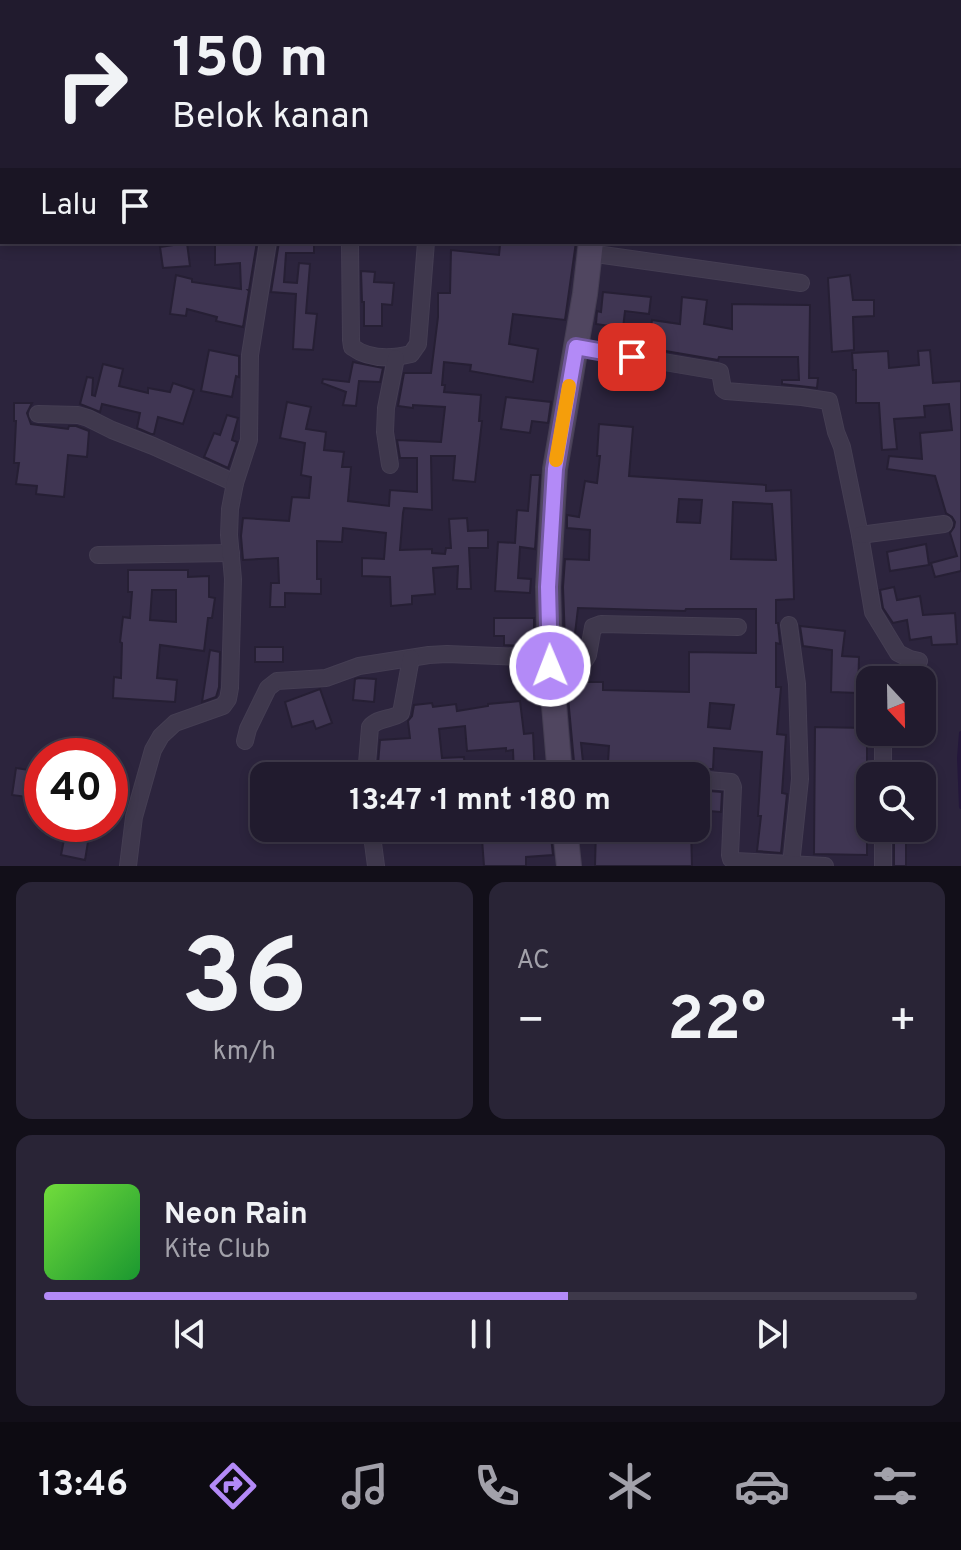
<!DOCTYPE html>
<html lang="id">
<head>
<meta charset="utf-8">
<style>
  body { margin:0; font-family:Overpass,sans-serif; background:#292436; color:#f1f3f6; height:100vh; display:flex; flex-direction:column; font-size:30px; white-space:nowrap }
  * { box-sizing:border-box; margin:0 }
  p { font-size:26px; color:#a2a1aa }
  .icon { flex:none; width:44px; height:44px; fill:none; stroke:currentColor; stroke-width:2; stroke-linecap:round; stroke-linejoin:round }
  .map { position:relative; height:866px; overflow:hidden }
  .side { display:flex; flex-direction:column; gap:16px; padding:16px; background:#120f19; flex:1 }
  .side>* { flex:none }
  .top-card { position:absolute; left:0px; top:0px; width:962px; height:244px; box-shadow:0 4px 12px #0003,0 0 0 2px #3e394a; background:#211b2e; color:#f1f3f6; overflow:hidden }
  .needle { width:52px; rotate:158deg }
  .buttons { position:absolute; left:856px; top:666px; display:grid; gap:16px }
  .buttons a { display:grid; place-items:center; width:80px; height:80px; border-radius:16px; background:#211b2e; box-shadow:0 4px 12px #0003,0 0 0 2px #3e394a; font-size:40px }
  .speed { position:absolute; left:24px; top:738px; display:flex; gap:16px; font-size:40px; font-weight:700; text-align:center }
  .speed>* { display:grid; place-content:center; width:104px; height:104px; border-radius:50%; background:#211b2e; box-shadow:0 4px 12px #0003,0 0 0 2px #3e394a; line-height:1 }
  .speed .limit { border:12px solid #d22; background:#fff; color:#111 }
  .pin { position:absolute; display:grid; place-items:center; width:68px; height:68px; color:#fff; margin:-34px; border-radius:16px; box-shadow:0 4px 12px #0006 }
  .me { position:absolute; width:88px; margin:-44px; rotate:359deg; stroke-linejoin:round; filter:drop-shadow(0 0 6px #0008) }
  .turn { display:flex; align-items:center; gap:28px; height:168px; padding:0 40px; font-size:36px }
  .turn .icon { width:104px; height:104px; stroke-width:2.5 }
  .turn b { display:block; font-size:56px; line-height:68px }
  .then { display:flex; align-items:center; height:76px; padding:0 40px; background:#0003; gap:16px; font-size:30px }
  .big { font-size:60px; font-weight:700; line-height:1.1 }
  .side .tile { flex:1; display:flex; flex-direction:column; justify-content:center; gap:12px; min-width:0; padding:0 28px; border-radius:16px; background:#292436 }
  .side .dial { align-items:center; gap:0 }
  .dial b { font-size:104px; line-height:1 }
  .song { display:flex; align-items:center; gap:24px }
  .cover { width:96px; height:96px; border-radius:12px; background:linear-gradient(135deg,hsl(100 70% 55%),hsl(130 70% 35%)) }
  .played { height:8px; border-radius:4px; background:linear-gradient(90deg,#b38af7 60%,#3e394a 60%) }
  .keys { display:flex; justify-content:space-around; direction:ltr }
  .heat { display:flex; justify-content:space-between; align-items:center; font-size:44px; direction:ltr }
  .side .tiles { flex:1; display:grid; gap:16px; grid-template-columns:1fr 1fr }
  .tile:last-child { grid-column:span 2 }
  .trip { position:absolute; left:250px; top:762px; width:460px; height:80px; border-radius:16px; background:#211b2e; box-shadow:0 4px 12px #0003,0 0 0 2px #3e394a; font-weight:700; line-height:80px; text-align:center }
  .tab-bar { display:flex; height:128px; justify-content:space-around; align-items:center; background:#0d0b12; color:#a2a1aa }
  .tab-bar .icon { width:56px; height:56px }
  .tab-bar .on { color:#b38af7 }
  .tab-bar b { font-size:36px; color:#f1f3f6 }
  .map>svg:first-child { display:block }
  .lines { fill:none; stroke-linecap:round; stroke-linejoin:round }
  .stream { stroke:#24173b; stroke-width:4 }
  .building { fill:#403653; stroke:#261f34; stroke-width:2; fill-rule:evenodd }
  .street-casing { stroke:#453e53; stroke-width:18 }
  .secondary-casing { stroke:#453e53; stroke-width:26 }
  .street { stroke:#3f384d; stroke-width:16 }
  .secondary { stroke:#504660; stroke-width:24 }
  .rail-casing { stroke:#635a74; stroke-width:7 }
  .rail { stroke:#241d32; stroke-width:4; stroke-dasharray:12; stroke-linecap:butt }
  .route-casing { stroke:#745aa1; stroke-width:20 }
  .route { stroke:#b38af7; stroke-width:14 }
  .slow { stroke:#f59e0b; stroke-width:14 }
</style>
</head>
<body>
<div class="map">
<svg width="961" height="866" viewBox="0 0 961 866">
  <rect width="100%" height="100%" fill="#2c243d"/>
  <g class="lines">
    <path class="stream" d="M961 733 959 758 961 807"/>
  </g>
  <g class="building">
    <path d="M215 242H257L249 290H248L249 291 243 327 216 321 217 317 187 309 186 316 170 314 176 275 192 279V282L241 289 240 263 215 265Z"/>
    <path d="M279 242H314V253H286L284 282 297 283 299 263 310 264 306 313 317 314 313 350 293 349 296 294 271 292Z"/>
    <path d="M505 242H576L565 320 513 314 509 344 538 349 533 382 470 371 471 365 444 362 442 385H445L444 392 481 395 479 421H482L475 482 453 480 455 456H431L432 510 404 508 403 513 400 550 432 549V553L445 554 446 548H451L449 519 467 518 468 531 488 530V548H469L471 589H457L458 566 433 568 435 594 412 596V604L391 606 390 577 362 576V558L384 559 386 533 343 528 342 542 317 541V579H321V594L285 593V607H270L271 583H279L278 558 243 560 241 536 243 518 289 521 292 497 309 498 311 477 301 475 305 443 280 438 287 402 311 407 306 429 326 432 324 450 344 452 342 467H351L348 501 389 506 390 490 417 492V458H400L397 440 441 442 445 407 413 405V408L398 406 404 373H431L438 317V293H450L451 250 499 255 500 245H505Z"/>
    <path d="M187 243 190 266 163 268 160 247Z"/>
    <path d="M361 271 375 272 374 282 394 283 392 305 382 304V326H364V302H362Z"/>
    <path d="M850 275 853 300H874V316L853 317 854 350 832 352 828 278Z"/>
    <path d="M603 292 651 297 649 314 625 311 623 328 596 324 597 311 601 312Z"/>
    <path d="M682 297 707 300 704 324 732 329V304L810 305 809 378H818L817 388 782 384V380H799L798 357H719L718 360 648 348 652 320 680 324Z"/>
    <path d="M209 350 239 356V377L236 376 232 397 201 391Z"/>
    <path d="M930 350 933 383 961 381V571L935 577 931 563 957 556 950 533 954 527 955 522 952 517 946 513 935 476 887 469 889 456 922 459 920 433 952 430 949 404 924 406 925 417 894 419 897 449 882 450 879 403H856V370H853L852 353 888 351 889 368 919 365 918 351Z"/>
    <path d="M353 362 383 368 380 382 359 381 356 406 343 405 346 392 322 383 323 379 349 382Z"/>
    <path d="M103 364 123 369 119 386 148 393V388L170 392 173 383 194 390 183 424 158 417 154 434H151L137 428 140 413 102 404 100 412 80 404 87 377 93 378 92 395 95 396Z"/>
    <path d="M506 397 551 402 548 423 532 421 530 433 501 429Z"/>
    <path d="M14 403H32L27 413 31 424 68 429 69 426H76L89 431 87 457 68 455 64 497 36 494 37 486 16 484 19 463H14L16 421H14Z"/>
    <path d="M227 415 238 418 232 440 237 442 228 468 204 457 214 433 220 435Z"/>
    <path d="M599 424 633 427 629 476 766 485V491L791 490 794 599 776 600V623H778L780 644 776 643V687H781L777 734 786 735 782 793 787 794 781 853 757 851 761 816H758L762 752 714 748 713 769H652L645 765 608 763 609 746 581 743 583 762H574L567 686 583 685V682H603V690L689 692V652L756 653V609H686L685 611 578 608 574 642 565 641 563 587 565 559 589 560 590 530 567 528V515L579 517 585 481 597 483 600 456H597ZM679 499 702 500 700 523 677 522ZM733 502 772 504 776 560 731 559ZM710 703 734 705 730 729 708 727Z"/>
    <path d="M531 475H540L535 549 520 547 518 578 531 579 530 593 495 591 498 542 515 543 517 510 528 511Z"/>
    <path d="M926 544 929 565 890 571 887 552Z"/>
    <path d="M128 570H188V577L209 576V597L215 598 212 618H208L204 651 160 645 157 678 177 680 175 702 113 698 114 677 121 678 122 643 120 642 123 617 130 618 132 592H128ZM152 590H176V622L150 620Z"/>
    <path d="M894 587 897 600 920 596 923 615 955 613 957 644 932 645 931 637 910 640 907 620 893 623 883 608 880 590Z"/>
    <path d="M494 618H534V636H526V646L504 645V636H494Z"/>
    <path d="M800 626 845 631 842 656 859 657 858 693 831 692 832 650 803 646Z"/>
    <rect x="255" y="647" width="28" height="15"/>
    <path d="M210 650 220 652 219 687 216 697 202 702Z"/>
    <path d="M359 678 376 679 374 702 353 700 355 679Z"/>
    <path d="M320 689 332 723 316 729 313 721 292 727 285 702Z"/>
    <path d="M520 701 524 734 533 733 535 776H514L513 750 506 751V748L467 751 465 726 439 729 442 758 464 757 465 774 377 776 380 740 410 738 408 721 412 716 414 705 432 703 433 707 456 704 457 711 488 706V704Z"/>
    <path d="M815 727 867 728V855L814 854Z"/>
    <path d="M16 768 42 772V799L12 795Z"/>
    <path d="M110 782 126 784 122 812 110 810Z"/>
    <path d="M696 790 722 792 721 812 696 810Z"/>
    <path d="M67 824H91L85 860 61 855Z"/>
    <path d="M596 828H691L692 866H595Z"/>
    <rect x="894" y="828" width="12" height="38"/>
    <path d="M551 837 553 855 526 857V866H484L482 839 533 840V838Z"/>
  </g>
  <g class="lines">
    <defs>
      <g id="street">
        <path d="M341 0V2"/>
        <path d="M294 2V0"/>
        <path d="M471 2 472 0"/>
        <path d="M0 233H2"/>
        <path d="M350 242 351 340 352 347C370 360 391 359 411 354L418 344 426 242"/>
        <path d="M589 253 801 283"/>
        <path d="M576 347 717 371 720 372 723 389 726 391 802 397 829 401 836 432 842 447 860 535 873 612 898 653 910 659 919 661"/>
        <path d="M38 414 78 415 88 418 112 430 153 446 235 483"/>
        <path d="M390 465 385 432 386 408 396 358"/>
        <path d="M860 535 944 524"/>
        <path d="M98 555 231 553"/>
        <path d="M789 625 797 684 800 779 791 865"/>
        <path d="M550 666 585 660 588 655 593 627 601 624 738 627"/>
        <path d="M245 741 248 729 268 688 277 681 326 678 359 666 429 655 447 654 550 658"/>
        <path d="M560 772 644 776"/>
        <path d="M366 776 370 727C378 717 392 720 401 713L411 658"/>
        <path d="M883 776V732"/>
        <path d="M696 779 731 782 733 787 730 855 731 859 736 861 825 866"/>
        <path d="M371 828 376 866"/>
        <path d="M128 866 134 817 153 750 161 736 175 723 223 706 228 699 230 688 233 579 229 535 230 509 235 483 249 440 250 355 268 242"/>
        <path d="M883 866V828"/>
      </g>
      <g id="secondary">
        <path d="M621 2V0"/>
        <path d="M560 776 550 658 548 587 555 469 585 294 591 242"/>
        <path d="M565 828 569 866"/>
      </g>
    </defs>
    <use href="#street" class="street-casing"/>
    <use href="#secondary" class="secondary-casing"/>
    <use href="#street" class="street"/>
    <use href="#secondary" class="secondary"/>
    <defs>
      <g id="rail">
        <path d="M960 87H961"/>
        <path d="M0 208H2"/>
      </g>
    </defs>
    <use href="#rail" class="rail-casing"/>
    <use href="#rail" class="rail"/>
  </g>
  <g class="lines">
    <defs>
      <path id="route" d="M550 666 548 587 555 469 576 347 632 357"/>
    </defs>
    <use href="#route" class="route-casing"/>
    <use href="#route" class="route"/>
    <path class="slow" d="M556 460 569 386"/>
  </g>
</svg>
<div class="buttons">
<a><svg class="needle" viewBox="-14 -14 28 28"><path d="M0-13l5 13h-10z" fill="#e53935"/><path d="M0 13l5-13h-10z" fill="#a2a1aa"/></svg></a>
<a><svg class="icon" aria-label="search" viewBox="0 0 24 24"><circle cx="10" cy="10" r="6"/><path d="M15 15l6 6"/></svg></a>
</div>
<div class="speed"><div class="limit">40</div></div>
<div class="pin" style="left:632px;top:357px;background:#d93025"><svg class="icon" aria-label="arrive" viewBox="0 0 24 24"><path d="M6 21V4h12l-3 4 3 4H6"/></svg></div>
<svg class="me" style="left:550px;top:666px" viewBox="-20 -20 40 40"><circle r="17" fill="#b38af7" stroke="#fff" stroke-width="3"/><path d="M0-11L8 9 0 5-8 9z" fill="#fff"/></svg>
<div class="trip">13:47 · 1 mnt · 180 m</div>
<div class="top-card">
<div class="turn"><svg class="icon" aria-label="right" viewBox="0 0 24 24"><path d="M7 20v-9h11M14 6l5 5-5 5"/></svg><div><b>150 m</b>Belok kanan</div></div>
<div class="then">Lalu<svg class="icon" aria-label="arrive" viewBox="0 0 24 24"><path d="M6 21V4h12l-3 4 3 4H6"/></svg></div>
</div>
</div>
<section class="side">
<div class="tiles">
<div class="tile dial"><b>36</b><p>km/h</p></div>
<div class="tile"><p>AC</p>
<div class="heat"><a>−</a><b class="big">22°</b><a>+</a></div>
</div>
<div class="tile">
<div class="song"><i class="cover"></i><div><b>Neon Rain</b><p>Kite Club</p></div></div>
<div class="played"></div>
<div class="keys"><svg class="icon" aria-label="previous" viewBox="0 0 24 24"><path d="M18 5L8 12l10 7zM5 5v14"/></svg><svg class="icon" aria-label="pause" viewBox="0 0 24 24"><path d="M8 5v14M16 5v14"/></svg><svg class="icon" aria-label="next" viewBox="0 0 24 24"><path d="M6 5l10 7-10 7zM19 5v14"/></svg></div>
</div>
</div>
</section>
<nav class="tab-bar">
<b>13:46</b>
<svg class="icon on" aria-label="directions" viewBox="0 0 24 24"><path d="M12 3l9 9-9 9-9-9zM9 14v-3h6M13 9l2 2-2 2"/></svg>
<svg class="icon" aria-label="music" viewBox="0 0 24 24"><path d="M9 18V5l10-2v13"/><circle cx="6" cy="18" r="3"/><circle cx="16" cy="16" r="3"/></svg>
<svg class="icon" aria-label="phone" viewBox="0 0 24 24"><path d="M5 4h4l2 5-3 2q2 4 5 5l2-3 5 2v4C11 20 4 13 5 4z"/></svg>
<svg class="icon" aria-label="climate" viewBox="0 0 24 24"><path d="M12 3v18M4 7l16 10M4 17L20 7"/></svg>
<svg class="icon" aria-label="car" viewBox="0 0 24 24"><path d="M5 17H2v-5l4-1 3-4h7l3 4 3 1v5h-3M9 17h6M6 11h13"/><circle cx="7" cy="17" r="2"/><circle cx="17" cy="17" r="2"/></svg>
<svg class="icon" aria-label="filters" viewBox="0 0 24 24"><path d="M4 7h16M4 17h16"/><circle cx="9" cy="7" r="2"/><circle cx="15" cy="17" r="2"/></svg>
</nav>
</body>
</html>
